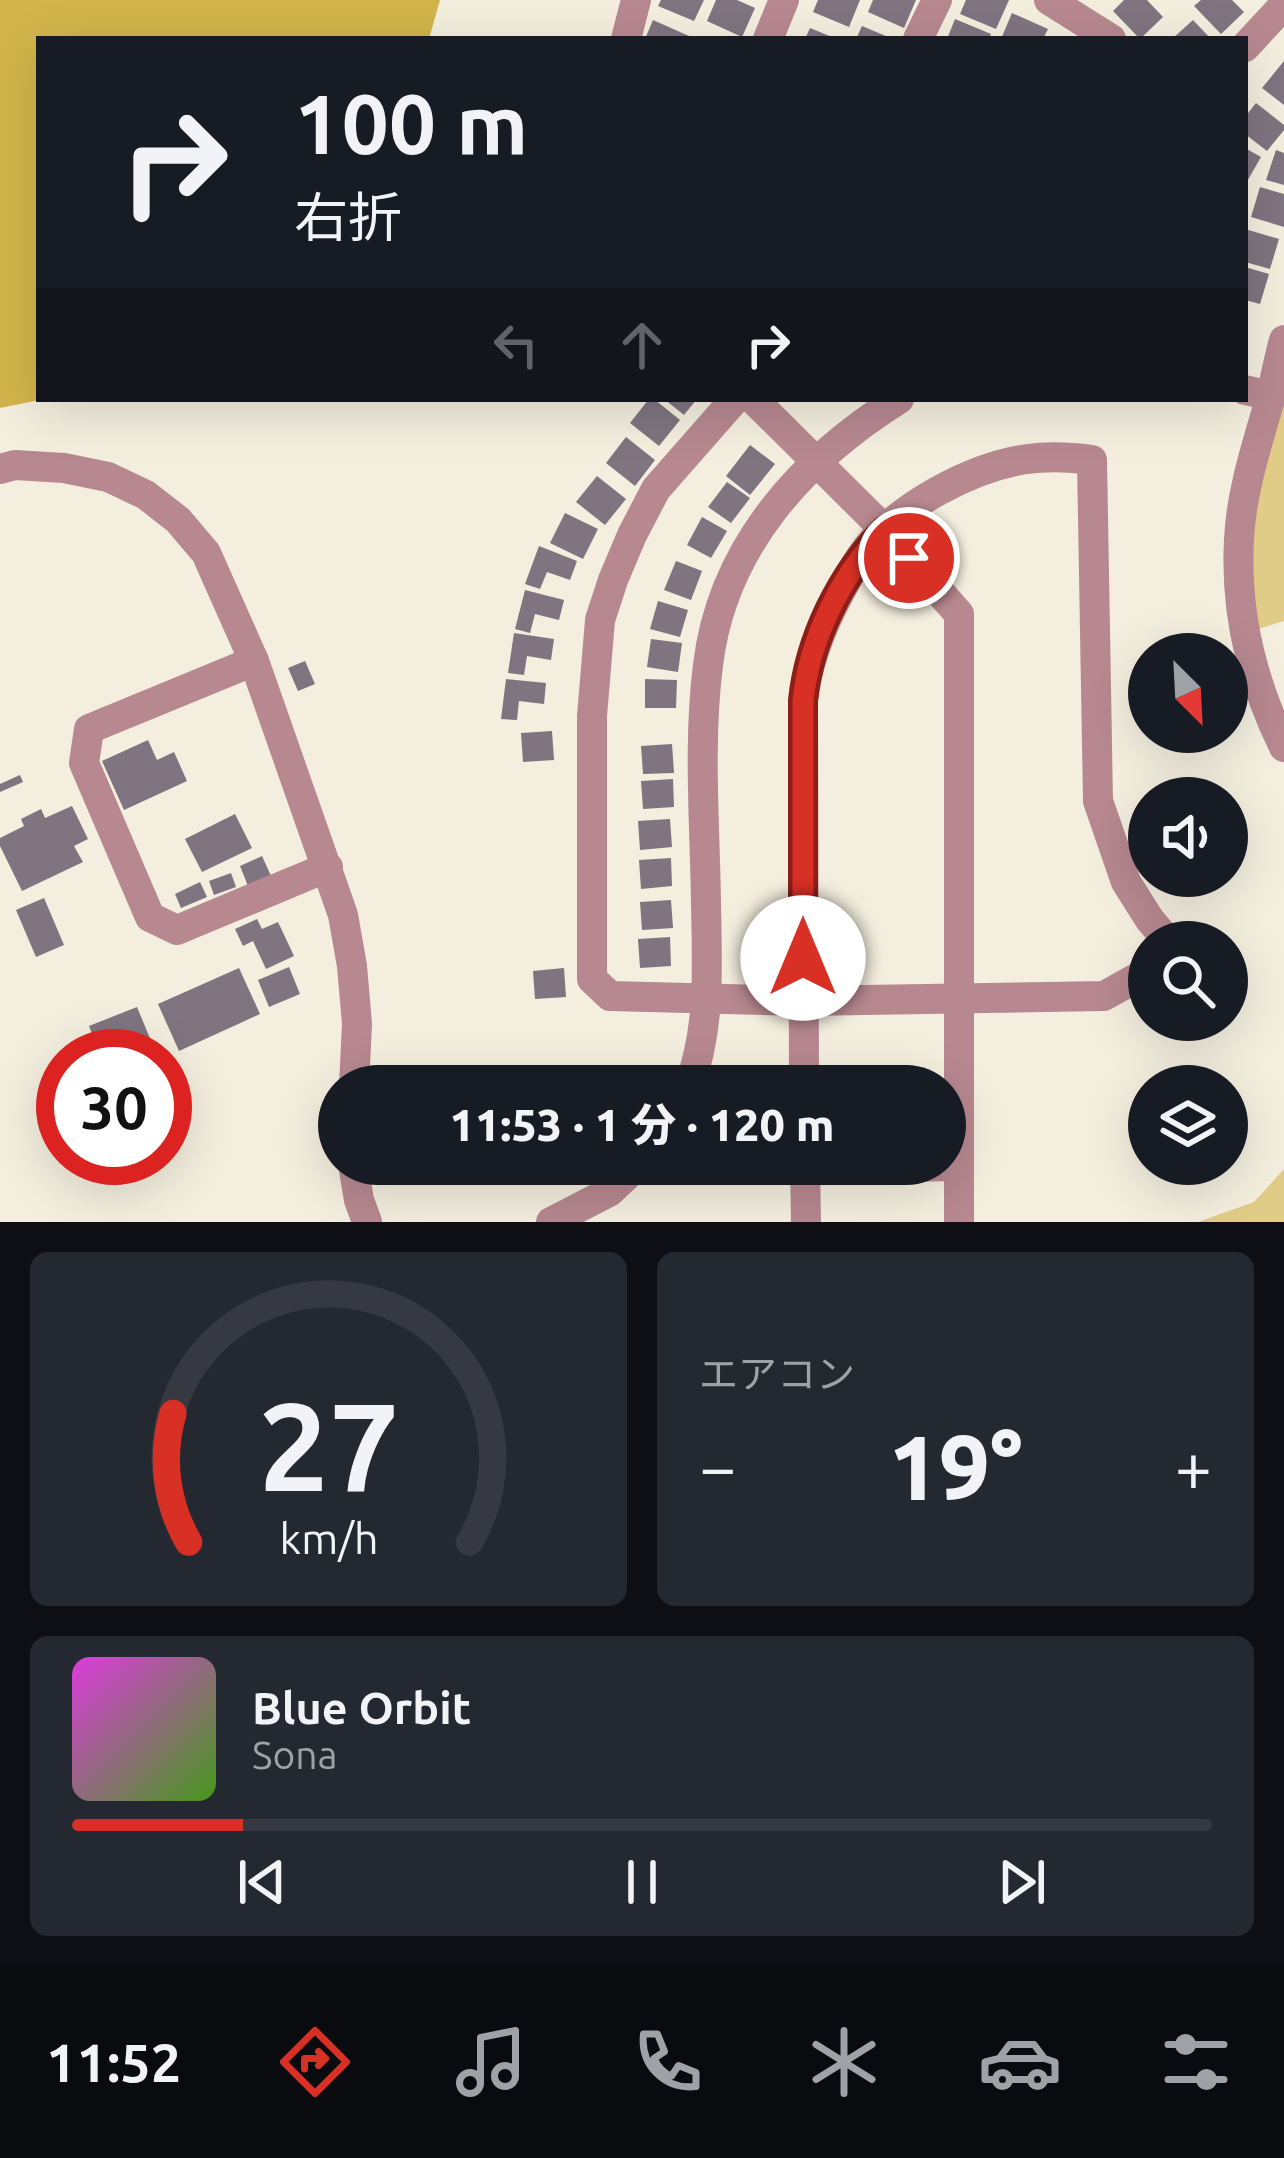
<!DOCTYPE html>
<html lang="ja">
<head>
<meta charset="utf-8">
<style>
  body { margin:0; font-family:Ubuntu,"Noto Sans JP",sans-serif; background:#242831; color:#f1f3f6; height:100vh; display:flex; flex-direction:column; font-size:45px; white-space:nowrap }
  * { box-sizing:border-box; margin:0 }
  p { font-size:39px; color:#9ea1a6 }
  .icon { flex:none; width:66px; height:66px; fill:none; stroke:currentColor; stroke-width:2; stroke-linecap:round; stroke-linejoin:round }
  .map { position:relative; height:1222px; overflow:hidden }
  .details { display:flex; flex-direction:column; gap:30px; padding:30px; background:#0d0f14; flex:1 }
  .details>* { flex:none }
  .banner { position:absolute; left:36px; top:36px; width:1212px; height:366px; border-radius:0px; box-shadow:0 12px 48px #0002; background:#171b24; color:#f1f3f6; overflow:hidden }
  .needle { width:78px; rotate:156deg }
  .fabs { position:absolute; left:1128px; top:633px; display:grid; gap:24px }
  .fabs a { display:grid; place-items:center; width:120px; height:120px; border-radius:50%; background:#171b24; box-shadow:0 12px 48px #0002; font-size:60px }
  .speed { position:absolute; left:36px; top:1029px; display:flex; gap:24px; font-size:60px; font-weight:700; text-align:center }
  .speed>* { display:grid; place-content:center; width:156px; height:156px; border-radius:50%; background:#171b24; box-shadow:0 12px 48px #0002; line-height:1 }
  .speed .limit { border:18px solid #d22; background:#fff; color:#111 }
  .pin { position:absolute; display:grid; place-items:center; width:102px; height:102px; color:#fff; margin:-51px; border:6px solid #fff; border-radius:50%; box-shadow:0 3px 12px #0007 }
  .me { position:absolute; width:132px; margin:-66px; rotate:0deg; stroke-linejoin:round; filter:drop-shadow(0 0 9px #0008) }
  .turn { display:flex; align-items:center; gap:42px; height:252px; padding:0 60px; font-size:54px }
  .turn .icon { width:156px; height:156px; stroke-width:2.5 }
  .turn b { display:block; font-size:84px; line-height:102px }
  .lanes { display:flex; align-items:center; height:114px; padding:0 60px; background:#0003; justify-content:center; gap:60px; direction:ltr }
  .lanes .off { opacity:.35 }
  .big { font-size:90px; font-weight:800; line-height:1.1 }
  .details .widget { flex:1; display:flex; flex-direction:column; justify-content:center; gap:18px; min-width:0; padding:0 42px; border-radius:18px; background:#242831 }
  .details .dial { align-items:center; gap:0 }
  .dial svg { height:312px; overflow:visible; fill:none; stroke:#363941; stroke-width:7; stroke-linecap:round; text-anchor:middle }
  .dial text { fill:#f1f3f6; stroke:none }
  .song { display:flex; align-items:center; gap:36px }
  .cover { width:144px; height:144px; border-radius:18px; background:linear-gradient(135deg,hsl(300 70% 55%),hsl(100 70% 35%)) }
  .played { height:12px; border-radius:6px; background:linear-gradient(90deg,#d93025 15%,#363941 15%) }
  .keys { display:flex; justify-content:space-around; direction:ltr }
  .heat { display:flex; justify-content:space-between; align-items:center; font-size:66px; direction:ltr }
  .details .tiles { flex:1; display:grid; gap:30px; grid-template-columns:1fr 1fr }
  .widget:last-child { grid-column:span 2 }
  .trip { position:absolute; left:318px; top:1065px; width:648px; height:120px; border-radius:60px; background:#171b24; box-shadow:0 12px 48px #0002; font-weight:800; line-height:120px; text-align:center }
  .tab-bar { display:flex; height:192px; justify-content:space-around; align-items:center; background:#090b0e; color:#9ea1a6 }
  .tab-bar .icon { width:84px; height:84px }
  .tab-bar .selected { color:#d93025 }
  .tab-bar b { font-size:54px; color:#f1f3f6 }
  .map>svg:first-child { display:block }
  .green { fill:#e0cc86 }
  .forest { fill:#d1b54b }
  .building { fill:#7f7480 }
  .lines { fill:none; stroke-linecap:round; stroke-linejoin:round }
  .minor { stroke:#b78890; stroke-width:30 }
  .tertiary { stroke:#b78890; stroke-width:30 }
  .route-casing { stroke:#8d1f18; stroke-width:30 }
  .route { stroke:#d93025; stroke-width:21 }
</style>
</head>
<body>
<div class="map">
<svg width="1284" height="1222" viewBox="0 0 1284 1222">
  <rect width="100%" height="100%" fill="#f3eede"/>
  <g class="green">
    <path d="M1284 388V621L1258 629C1254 598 1250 566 1252 535 1255 485 1271 436 1284 388Z"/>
    <path d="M1284 1169V1222H1198L1254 1202Z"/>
  </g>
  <path class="forest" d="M0 0H440L429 39H39V399H44L0 408Z"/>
  <g class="building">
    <path d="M661 0H704L694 21 658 6Z"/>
    <path d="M716 0H737L755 8 742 37 707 21Z"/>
    <path d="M818 0H860L849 27 813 12Z"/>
    <path d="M873 0H916L904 28 868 12Z"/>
    <path d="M966 0H1009L996 29 960 14Z"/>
    <path d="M1124 0H1147L1163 17 1140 39 1113 11Z"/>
    <path d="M1201 0H1232L1244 12 1221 34 1194 6Z"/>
    <path d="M1012 13 1048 29 1043 39H1001Z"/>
    <path d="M955 19 991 34 989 39H947Z"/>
    <path d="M653 20 689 36 688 39H645Z"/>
    <path d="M1193 20 1211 39H1172Z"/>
    <path d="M862 26 893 39H856Z"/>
    <path d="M810 28 837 39H805Z"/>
    <path d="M1284 61V105L1262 88Z"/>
    <path d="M1256 103 1284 125V130L1267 151 1245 134V117Z"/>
    <path d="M1245 148 1261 157 1245 185Z"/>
    <path d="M1276 150 1284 153V185L1266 180Z"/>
    <path d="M1260 187 1284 194V227L1251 217Z"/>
    <path d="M1245 229 1279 239 1270 269 1245 262Z"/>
    <path d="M1245 267 1269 274 1260 304 1245 300Z"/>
    <path d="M649 399H654L680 420 659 446 630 423Z"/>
    <path d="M664 399H697L684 415Z"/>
    <path d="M626 437 655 460 635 486 606 463Z"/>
    <path d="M750 445 775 464 750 495 726 476Z"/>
    <path d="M597 476 626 499 605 525 576 502Z"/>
    <path d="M727 482 750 498 731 523 708 507Z"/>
    <path d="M565 513 598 529 583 559 550 543Z"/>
    <path d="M702 517 727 531 711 558 687 545Z"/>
    <path d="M539 546 577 561 570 580 547 572 540 589 525 584Z"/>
    <path d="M676 561 702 571 691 600 664 590Z"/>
    <path d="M525 590 564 600 559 620 535 614 530 633 515 629Z"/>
    <path d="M658 601 688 610 680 637 650 629Z"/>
    <path d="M514 633 554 639 551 660 527 656 524 675 508 673Z"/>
    <path d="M651 639 682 643 678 672 647 667Z"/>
    <path d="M305 661 315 684 298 691 288 668Z"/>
    <path d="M506 679 546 683 544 704 519 701 517 720 501 719Z"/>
    <path d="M645 679 677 680 676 708H645Z"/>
    <path d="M552 731 554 760 523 762 521 733Z"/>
    <path d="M148 740 157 760 174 752 187 781 124 810 102 761Z"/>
    <path d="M672 744 674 773 643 774 641 746Z"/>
    <path d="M20 775 23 782 0 792V784Z"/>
    <path d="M673 779 674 807 643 809 641 781Z"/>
    <path d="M72 806 88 839 74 846 83 862 22 891 0 846V838L24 826 21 819 41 809 45 818Z"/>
    <path d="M235 814 252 848 202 872 185 839Z"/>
    <path d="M670 819 672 847 640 850 638 821Z"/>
    <path d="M262 856 271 876 248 886 240 866Z"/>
    <path d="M671 858 672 886 641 889 639 860Z"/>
    <path d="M231 873 236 887 214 895 209 881Z"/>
    <path d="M200 882 207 897 181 908 175 894Z"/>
    <path d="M44 898 64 945 36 957 16 910Z"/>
    <path d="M671 900 673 928 642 930 640 902Z"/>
    <path d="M257 919 262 929 278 922 294 956 266 969 253 941 243 946 235 929Z"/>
    <path d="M670 937 671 966 640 968 638 939Z"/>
    <path d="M289 967 300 994 269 1007 258 980Z"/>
    <path d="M239 968 260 1014 179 1051 158 1004Z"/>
    <path d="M564 968 566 997 535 999 533 971Z"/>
    <path d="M137 1007 154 1048 136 1056H101L89 1026Z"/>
  </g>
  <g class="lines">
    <g class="minor">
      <path d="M1049 0 1111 39"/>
      <path d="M626 39 636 0"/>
      <path d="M768 39 784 0"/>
      <path d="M918 39 937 0"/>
      <path d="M1245 47 1284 5"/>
      <path d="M1284 340C1278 361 1275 382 1269 403 1256 448 1241 493 1239 540 1235 613 1252 682 1284 747"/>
      <path d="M735 399 656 489 632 535 613 580 600 620 592 716V979L610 996 803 1001 1104 996 1149 971"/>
      <path d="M753 399 885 530 959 614V1222"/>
      <path d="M254 661 89 729 84 763 150 917 177 930 328 867"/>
      <path d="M804 1086 803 701C807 663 820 630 838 596 847 580 855 563 867 548 901 505 972 467 1027 459 1049 456 1070 457 1092 460L1098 801 1126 882 1150 920 1169 942"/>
      <path d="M805 1164 806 1222"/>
      <path d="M805 1169 958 1166"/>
    </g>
    <g class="tertiary">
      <path d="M1245 390 1271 396"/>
      <path d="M0 469 15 465 64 468 108 477 146 495 178 520 206 553 254 661 343 915 352 966 357 1024 354 1086"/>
      <path d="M689 1086C711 1027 707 966 706 904 705 825 698 744 708 665 722 547 802 460 899 399"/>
      <path d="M353 1164 359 1200 367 1222"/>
      <path d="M551 1222 609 1192 639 1164"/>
    </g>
  </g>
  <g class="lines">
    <defs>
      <path id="route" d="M803 958V701C809 640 841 574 885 530L909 558"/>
    </defs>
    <use href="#route" class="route-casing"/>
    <use href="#route" class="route"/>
  </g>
</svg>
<div class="fabs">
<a><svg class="needle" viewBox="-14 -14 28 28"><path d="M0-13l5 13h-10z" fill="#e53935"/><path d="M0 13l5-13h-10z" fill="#9ea1a6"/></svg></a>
<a><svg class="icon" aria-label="sound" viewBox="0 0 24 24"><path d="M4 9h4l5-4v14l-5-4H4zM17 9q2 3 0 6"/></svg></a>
<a><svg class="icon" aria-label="search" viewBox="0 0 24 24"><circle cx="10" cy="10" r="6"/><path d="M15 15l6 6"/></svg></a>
<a><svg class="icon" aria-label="layers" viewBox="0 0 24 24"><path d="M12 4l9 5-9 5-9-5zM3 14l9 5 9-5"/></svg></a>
</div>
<div class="speed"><div class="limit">30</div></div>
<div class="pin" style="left:909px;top:558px;background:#d93025"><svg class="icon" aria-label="arrive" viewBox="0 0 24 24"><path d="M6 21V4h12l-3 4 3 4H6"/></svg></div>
<svg class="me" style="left:803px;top:958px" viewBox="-20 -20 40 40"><circle r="19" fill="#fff"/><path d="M0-13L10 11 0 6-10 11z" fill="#d93025"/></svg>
<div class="trip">11:53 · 1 分 · 120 m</div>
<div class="banner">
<div class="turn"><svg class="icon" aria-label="right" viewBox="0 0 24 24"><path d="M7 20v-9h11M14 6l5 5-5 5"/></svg><div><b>100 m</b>右折</div></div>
<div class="lanes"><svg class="icon off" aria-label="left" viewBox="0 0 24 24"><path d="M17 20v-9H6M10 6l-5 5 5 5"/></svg><svg class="icon off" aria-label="ahead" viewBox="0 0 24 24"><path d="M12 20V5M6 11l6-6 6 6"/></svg><svg class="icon" aria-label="right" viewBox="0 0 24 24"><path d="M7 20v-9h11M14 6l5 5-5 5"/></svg></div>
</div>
</div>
<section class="details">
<div class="tiles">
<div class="widget dial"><svg viewBox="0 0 100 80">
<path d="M14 69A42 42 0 1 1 86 69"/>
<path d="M14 69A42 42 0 0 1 10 36" stroke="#d93025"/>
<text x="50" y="56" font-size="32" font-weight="700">27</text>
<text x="50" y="72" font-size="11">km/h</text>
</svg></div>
<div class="widget"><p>エアコン</p>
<div class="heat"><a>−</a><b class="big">19°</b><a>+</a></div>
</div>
<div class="widget">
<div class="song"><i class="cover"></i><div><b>Blue Orbit</b><p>Sona</p></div></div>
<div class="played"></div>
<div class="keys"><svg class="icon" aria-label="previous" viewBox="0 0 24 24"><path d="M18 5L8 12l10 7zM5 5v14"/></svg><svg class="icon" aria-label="pause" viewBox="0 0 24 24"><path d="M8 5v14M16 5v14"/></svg><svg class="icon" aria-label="next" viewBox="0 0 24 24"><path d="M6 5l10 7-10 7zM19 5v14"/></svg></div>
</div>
</div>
</section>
<nav class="tab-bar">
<b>11:52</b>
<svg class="icon selected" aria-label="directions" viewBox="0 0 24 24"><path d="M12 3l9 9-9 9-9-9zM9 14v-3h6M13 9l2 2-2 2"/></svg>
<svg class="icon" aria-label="music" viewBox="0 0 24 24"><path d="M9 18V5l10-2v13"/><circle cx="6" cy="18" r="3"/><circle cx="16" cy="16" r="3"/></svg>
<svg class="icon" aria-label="phone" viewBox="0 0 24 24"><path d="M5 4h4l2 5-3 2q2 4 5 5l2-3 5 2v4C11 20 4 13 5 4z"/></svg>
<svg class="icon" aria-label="climate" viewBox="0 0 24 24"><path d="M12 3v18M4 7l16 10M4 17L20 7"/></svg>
<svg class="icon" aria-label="car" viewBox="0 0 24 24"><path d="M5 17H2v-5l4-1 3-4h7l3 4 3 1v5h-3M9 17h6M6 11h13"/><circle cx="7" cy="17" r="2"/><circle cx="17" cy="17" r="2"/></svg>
<svg class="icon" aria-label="filters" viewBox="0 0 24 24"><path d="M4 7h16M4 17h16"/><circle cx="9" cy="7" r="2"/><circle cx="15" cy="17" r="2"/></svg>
</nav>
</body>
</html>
